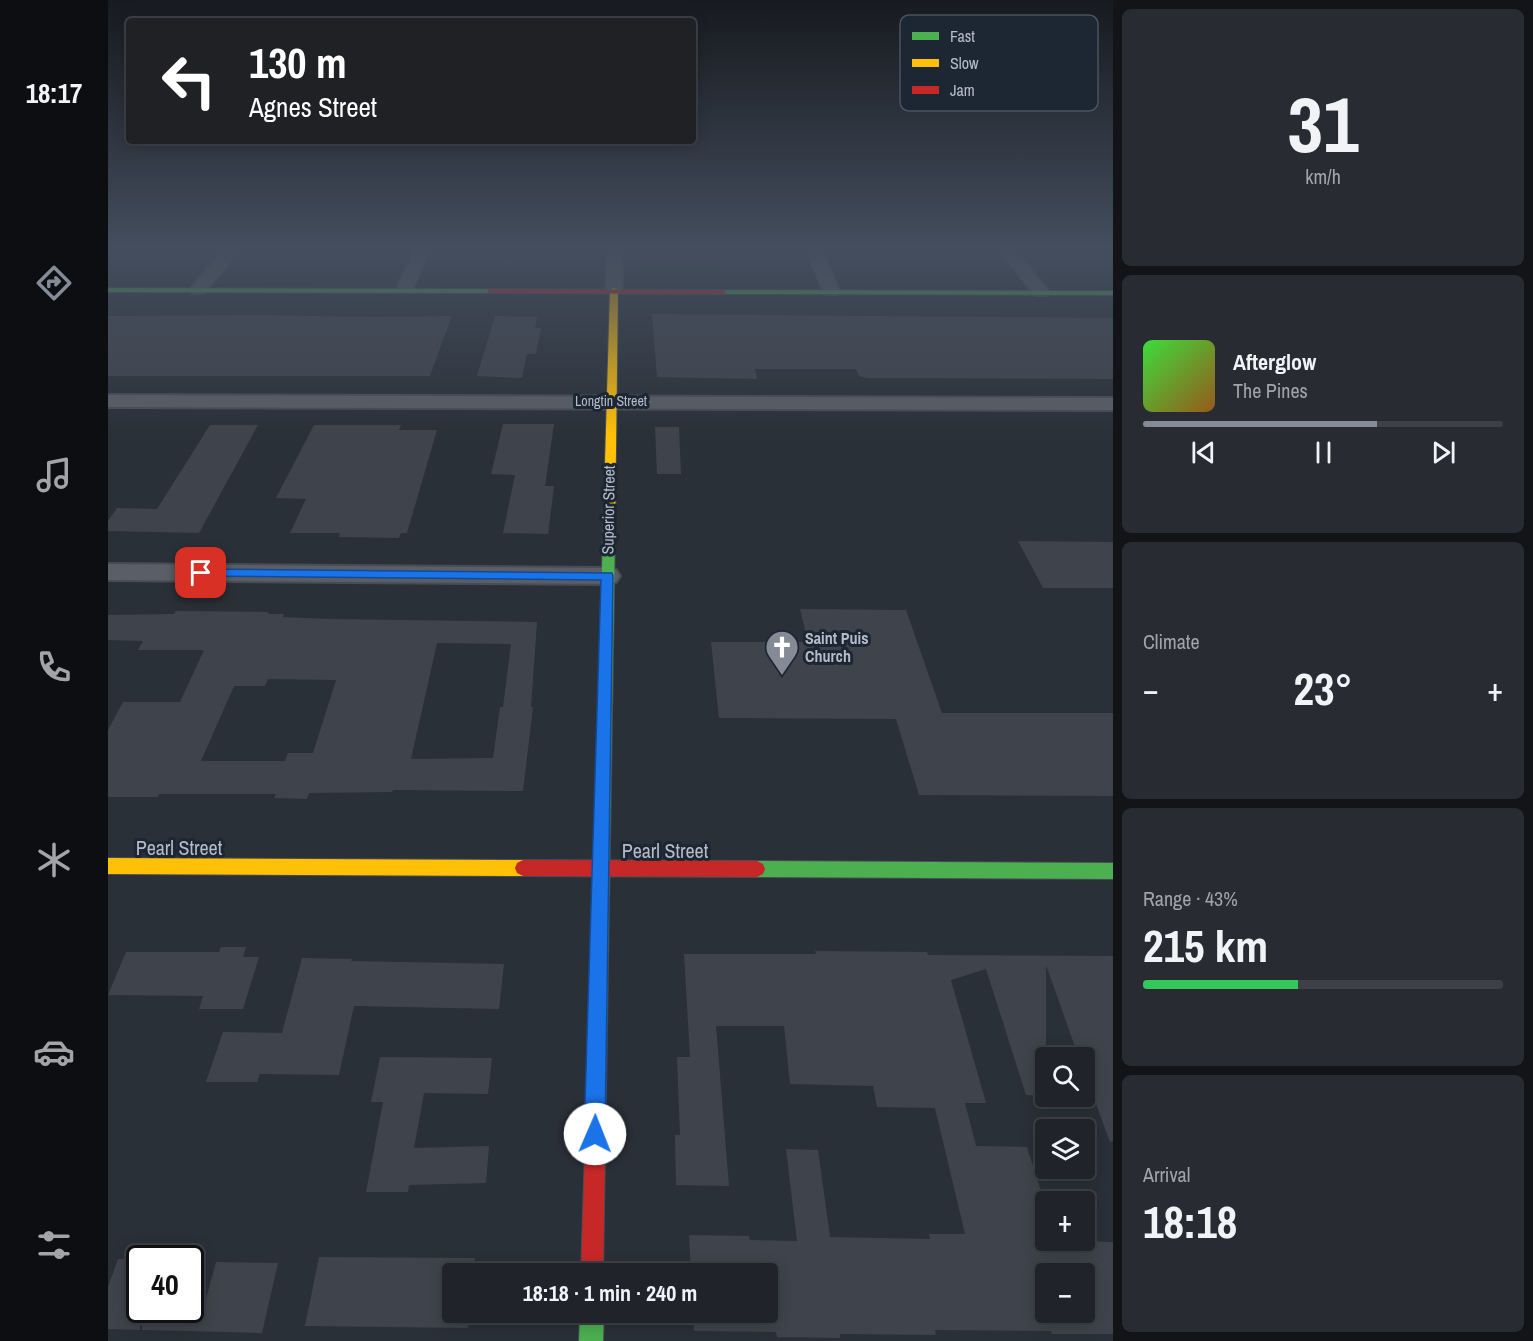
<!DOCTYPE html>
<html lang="en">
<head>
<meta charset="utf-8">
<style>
  body { margin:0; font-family:"Archivo Narrow",sans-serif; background:#282c32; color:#f1f3f6; height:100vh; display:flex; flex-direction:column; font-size:22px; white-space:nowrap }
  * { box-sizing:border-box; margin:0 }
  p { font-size:20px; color:#a2a4a8 }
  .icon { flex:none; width:33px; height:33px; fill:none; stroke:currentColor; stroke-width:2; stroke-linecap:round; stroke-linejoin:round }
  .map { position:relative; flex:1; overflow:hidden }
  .side { display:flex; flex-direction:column; gap:9px; padding:9px; background:#121417; width:420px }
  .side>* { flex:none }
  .guide { position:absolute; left:18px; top:18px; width:570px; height:126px; border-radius:6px; box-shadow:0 3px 15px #0003,0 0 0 2px #3d4147; background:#202124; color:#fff; overflow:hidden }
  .fabs { position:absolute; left:927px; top:1047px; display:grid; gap:12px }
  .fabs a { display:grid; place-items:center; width:60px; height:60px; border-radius:6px; background:#20242a; box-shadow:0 3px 15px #0003,0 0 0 2px #3d4147; font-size:30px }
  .speed { position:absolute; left:18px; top:1245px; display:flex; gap:12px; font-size:30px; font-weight:700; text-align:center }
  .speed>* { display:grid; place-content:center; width:78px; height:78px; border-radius:50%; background:#20242a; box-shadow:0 3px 15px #0003,0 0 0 2px #3d4147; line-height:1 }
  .speed .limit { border:3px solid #111; border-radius:9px; background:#fff; color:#111 }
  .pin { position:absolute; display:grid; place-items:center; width:51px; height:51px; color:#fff; margin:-26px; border-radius:12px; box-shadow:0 3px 9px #0006 }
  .me { position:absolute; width:66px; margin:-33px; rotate:1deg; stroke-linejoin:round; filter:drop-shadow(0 0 4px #0008) }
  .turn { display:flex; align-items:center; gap:21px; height:126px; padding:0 24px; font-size:27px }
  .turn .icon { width:78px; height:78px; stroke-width:2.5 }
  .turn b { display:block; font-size:42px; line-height:51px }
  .big { font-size:45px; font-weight:700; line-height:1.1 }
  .side .widget { flex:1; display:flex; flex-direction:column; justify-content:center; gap:9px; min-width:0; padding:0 21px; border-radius:9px; background:#282c32 }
  .side .dial { align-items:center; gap:0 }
  .dial b { font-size:78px; line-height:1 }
  .song { display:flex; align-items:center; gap:18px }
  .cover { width:72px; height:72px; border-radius:9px; background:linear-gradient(135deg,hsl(120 70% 55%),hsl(30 70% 35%)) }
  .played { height:6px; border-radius:3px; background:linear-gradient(90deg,#848b96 65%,#3d4147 65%) }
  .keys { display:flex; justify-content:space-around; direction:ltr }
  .heat { display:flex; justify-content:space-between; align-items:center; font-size:33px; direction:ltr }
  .charge { height:9px; border-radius:4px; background:linear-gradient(90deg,#34c759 43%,#3d4147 0) }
  .trip { position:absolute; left:334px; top:1263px; width:336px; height:60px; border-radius:6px; background:#20242a; box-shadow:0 3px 15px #0003,0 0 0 2px #3d4147; font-weight:700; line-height:60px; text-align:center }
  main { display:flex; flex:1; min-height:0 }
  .menu { display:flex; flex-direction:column; width:108px; justify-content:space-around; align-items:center; background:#0d0e11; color:#a2a4a8 }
  .menu .icon { width:42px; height:42px }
  .menu .on { color:#848b96 }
  .menu b { font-size:27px; color:#f1f3f6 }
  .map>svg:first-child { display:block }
  .green { fill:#273a3e }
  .building { fill:#3f444c; fill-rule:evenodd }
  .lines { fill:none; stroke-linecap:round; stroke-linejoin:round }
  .street-casing { stroke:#484c55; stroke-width:4 }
  .fast-casing { stroke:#484c55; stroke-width:2 }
  .slow-casing { stroke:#484c55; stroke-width:2 }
  .jam-casing { stroke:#484c55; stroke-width:2 }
  .street { fill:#5a5e66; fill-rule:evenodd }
  .fast { fill:#4caf50; fill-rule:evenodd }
  .slow { fill:#ffc107; fill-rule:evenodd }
  .jam { fill:#c62828; fill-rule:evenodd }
  .route { fill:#1a73e8; stroke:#114b97; stroke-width:1.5 }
  .labels { text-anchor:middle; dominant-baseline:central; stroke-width:6; stroke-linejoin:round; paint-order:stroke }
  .far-street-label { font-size:14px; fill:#b4bcc9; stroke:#1d2633 }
  .street-label { font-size:16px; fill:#b4bcc9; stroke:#1d2633 }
  .poi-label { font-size:16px; font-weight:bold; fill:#b4bcc9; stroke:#1d2633; text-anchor:start }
  .near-street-label { font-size:20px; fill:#b4bcc9; stroke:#1d2633 }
  .key { fill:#1d2633; stroke:#4a5360; stroke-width:1.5 }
  .key-label { font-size:16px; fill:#b4bcc9 }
</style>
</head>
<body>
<main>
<nav class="menu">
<b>18:17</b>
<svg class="icon on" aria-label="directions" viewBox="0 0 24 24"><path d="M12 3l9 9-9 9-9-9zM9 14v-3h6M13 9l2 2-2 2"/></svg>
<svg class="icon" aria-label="music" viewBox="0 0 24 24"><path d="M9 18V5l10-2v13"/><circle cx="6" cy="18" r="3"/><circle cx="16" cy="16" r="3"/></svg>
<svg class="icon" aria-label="phone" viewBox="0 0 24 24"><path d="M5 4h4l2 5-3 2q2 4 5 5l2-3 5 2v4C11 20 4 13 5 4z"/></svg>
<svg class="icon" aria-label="climate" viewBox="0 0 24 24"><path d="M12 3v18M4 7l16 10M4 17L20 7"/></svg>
<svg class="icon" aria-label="car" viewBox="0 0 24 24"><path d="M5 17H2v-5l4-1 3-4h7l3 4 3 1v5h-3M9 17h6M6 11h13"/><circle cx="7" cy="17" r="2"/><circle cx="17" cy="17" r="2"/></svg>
<svg class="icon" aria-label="filters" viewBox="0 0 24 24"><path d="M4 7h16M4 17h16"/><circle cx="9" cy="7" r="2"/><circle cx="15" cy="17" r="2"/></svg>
</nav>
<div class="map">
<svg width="1005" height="1341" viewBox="0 0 1005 1341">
  <rect width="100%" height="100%" fill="#2a3038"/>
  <path class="green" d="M525 249H615L620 273H525Z"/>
  <g class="building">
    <path d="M544 314 1005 318V379L759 378 751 376 748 369H647L649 379 549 377Z"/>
    <path d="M153 315 264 317 344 316 322 376H0V316Z"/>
    <path d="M387 316 429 317 427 328H433L428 354H419L414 378 369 376Z"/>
    <path d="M395 424H446L437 486H446L440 534 395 533 407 475 383 474Z"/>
    <path d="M102 425H150L91 533 0 531V521L9 508 49 509Z"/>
    <path d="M206 425H293L291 430H329L299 533H293L291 538 231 537 232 533H182L198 499 168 498Z"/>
    <path d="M547 427H571L573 474H549Z"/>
    <path d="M910 541 1005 542V588H935Z"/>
    <path d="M692 609 798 610 834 713H1005V796L811 795 788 719 611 718 603 642H700Z"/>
    <path d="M68 611 161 612 160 614H176L175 617 221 619 429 622 423 707H425L415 791 285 790 284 792 201 793 199 799 166 798 168 794H51L50 797H0V730L15 702H72L96 650H30L35 641 0 640V615L66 614ZM329 643 403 644 395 707H392L385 758 303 759ZM160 679 228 680 205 753H180L177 761H93L126 686H157Z"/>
    <path d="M113 947H138L135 957H151L135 1009H91L95 996 0 995 18 952H111Z"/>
    <path d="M707 951 819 952 820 955 1005 956V1141L1002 1142 976 1071V1058H971L938 965V1096L918 1095 878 969 843 980 878 1103H857L868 1146 919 1147 938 1207V1240H976L978 1238 979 1241 1005 1242V1334H944L943 1331 827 1330 828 1335 732 1334V1338L669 1337 668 1332 586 1331 585 1312H660V1274H583L581 1235 641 1236 642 1240 689 1241 678 1149 710 1150 722 1237 822 1239 821 1234H857L827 1108 769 1107 765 1086 682 1084 676 1026H608L621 1186 568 1185 567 1135H572L569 1057H582L576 954H708ZM938 1274H976V1312H938Z"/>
    <path d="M194 958 244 959 243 961 396 964 391 1009 246 1006 231 1075 152 1074 149 1082H98L115 1032 174 1033Z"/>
    <path d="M272 1057 384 1058 380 1094 316 1093 306 1148 381 1146 378 1183 301 1185 300 1192H258L275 1102H263Z"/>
    <path d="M211 1257 367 1258 365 1274H345V1312H362L360 1328 197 1326Z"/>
    <path d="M10 1259H32V1330L0 1329V1287Z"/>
    <path d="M108 1262 170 1263 154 1333 34 1330V1310H95Z"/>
  </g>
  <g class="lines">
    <defs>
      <g id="street">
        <path d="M117 249H132L96 293H84L82 290 84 287Z"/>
        <path d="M307 249H322L303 292H291L289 289Z"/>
        <path d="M500 249H514V290L506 295 498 290Z"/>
        <path d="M698 249H713L731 291 729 294H717L715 291Z"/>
        <path d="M890 249H905L939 289 941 292 939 295H927Z"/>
        <path d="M0 395 1005 398V410L0 407Z"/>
        <path d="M0 564 499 568 508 570 512 576 508 582 499 584 0 580Z"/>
      </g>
      <g id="fast">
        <path d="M0 288 383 289 387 291 383 293 0 292Z"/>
        <path d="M615 290 1005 291V295L612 294 611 292Z"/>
        <path d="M501 527 507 531 499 1026 497 1033 490 1035 483 1033 481 1026 495 531Z"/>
        <path d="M649 861 1005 863V879L649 877 643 874 641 869 643 864Z"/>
        <path d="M472 1312H496L495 1341H471Z"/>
      </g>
      <g id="slow">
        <path d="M506 288 510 290 507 531 501 535 495 531 502 290Z"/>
        <path d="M0 858 415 860 421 863 423 868 421 873 415 876 0 874Z"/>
      </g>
      <g id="jam">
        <path d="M383 289 615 290 619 292 615 294 380 293V289Z"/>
        <path d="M415 860 649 861 655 864 657 869 655 874 649 877 415 876 409 873 407 868 409 863Z"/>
        <path d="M490 1017 497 1019 499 1026 495 1274H473L481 1026 483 1019Z"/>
      </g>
    </defs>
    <use href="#street" class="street-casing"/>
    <use href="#fast" class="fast-casing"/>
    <use href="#slow" class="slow-casing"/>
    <use href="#jam" class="jam-casing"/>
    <use href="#street" class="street"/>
    <use href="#fast" class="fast"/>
    <use href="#slow" class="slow"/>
    <use href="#jam" class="jam"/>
  </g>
  <linearGradient id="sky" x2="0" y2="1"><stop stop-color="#171a1f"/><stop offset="0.57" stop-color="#444e5e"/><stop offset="1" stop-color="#444e5e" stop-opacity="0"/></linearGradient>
  <rect width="1005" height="437" fill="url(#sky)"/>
  <path class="route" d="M93 569 504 573 505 576 497 1134 494 1141 487 1144 479 1141 476 1134 493 580 89 576 87 573Z"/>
  <defs>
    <symbol id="church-pin" viewBox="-11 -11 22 30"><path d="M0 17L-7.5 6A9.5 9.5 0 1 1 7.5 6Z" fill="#848b96" stroke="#1d2633"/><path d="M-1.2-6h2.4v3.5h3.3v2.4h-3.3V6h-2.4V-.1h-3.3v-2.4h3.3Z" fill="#fff"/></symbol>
  </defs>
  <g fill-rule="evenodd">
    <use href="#church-pin" x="655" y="628" width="38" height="52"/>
  </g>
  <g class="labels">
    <g class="far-street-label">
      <text x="503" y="401">Longtin Street</text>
    </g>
    <g class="street-label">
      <text transform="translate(500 510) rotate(-89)">Superior Street</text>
    </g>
    <g class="poi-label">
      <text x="697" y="638">Saint Puis<tspan x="697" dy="18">Church</tspan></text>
    </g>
    <g class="near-street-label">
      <text x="71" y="847">Pearl Street</text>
      <text x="557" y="850">Pearl Street</text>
    </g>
  </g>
  <rect x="792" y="15" width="198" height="96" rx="9" class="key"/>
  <rect x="804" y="32" width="27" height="8" fill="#4caf50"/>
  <rect x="804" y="59" width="27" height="8" fill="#ffc107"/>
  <rect x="804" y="86" width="27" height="8" fill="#c62828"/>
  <g class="key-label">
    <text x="842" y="42">Fast</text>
    <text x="842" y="69">Slow</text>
    <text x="842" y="96">Jam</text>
  </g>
</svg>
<div class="fabs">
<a><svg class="icon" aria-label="search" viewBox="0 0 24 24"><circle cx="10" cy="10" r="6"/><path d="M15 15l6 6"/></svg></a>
<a><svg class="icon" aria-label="layers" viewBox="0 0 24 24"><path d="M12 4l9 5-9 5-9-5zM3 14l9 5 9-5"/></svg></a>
<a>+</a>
<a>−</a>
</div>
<div class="speed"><div class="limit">40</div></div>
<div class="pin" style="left:93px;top:573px;background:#d93025"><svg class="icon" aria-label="arrive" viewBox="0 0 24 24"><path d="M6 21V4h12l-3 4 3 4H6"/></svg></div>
<svg class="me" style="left:487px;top:1134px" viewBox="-20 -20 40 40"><circle r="19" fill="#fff"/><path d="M0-13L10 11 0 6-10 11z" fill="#1a73e8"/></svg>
<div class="trip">18:18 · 1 min · 240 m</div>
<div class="guide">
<div class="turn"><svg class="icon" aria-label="left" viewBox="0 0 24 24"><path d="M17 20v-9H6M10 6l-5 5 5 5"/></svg><div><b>130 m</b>Agnes Street</div></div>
</div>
</div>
<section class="side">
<div class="widget dial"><b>31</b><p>km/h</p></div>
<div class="widget">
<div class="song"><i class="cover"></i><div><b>Afterglow</b><p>The Pines</p></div></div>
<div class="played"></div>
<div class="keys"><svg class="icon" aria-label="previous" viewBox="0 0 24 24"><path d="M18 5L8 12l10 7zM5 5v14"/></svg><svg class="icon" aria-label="pause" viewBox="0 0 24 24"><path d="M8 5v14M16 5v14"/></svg><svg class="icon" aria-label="next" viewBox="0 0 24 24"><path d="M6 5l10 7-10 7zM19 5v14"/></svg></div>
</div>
<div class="widget"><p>Climate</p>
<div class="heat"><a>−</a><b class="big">23°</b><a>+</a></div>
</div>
<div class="widget"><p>Range · 43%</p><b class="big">215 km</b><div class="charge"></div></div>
<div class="widget"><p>Arrival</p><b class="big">18:18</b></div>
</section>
</main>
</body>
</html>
